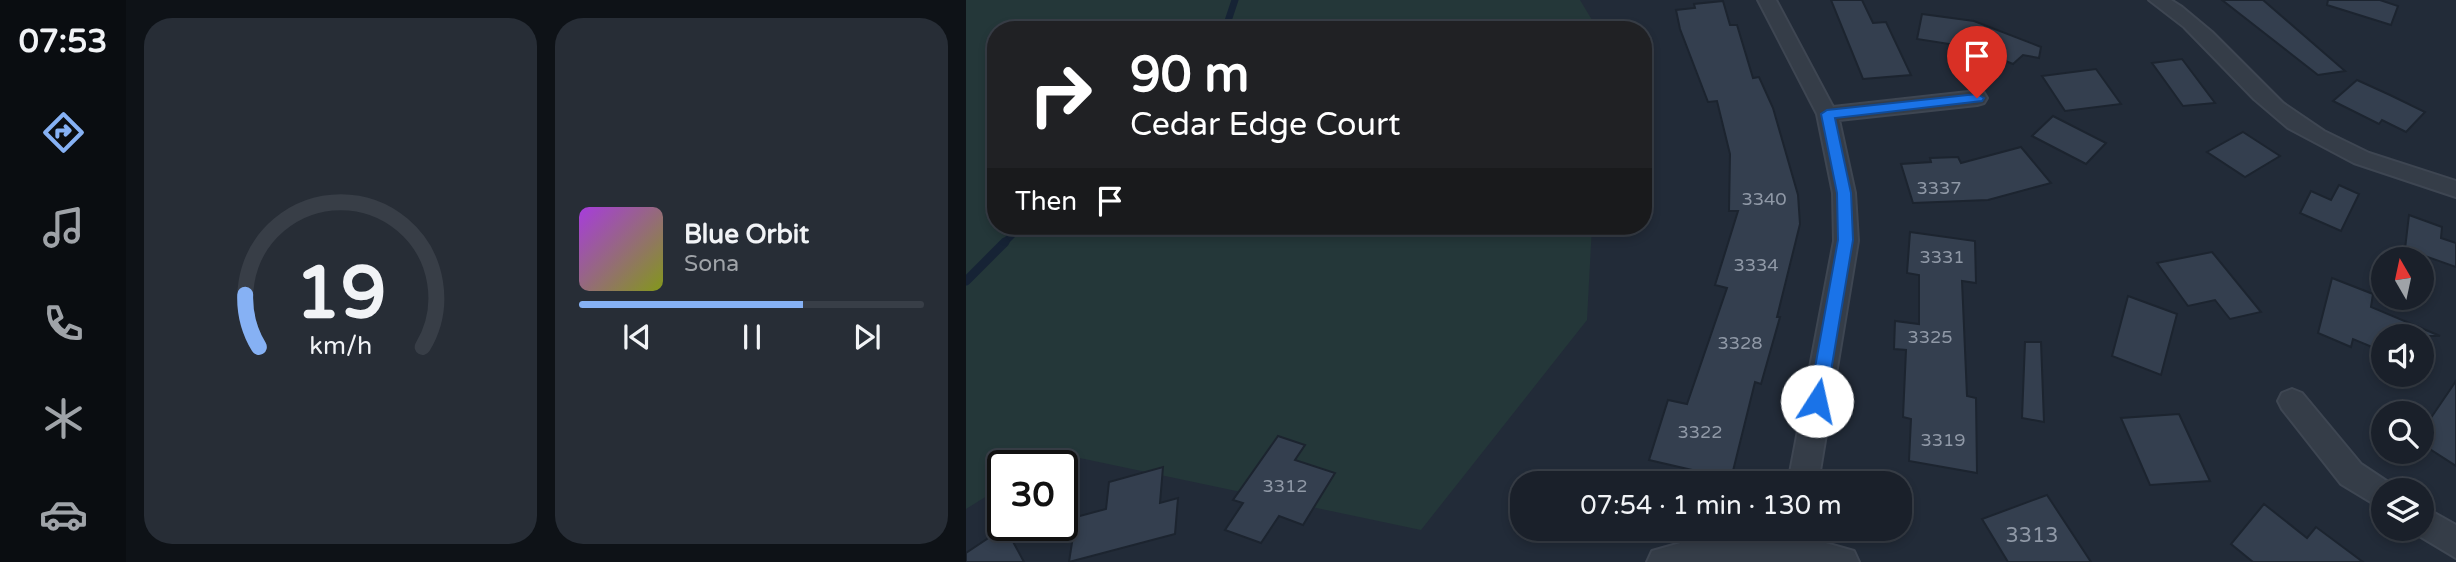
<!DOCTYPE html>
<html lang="en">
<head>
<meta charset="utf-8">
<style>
  body { margin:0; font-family:"Varela Round",sans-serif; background:#272d36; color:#f1f3f6; height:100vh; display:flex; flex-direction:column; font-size:26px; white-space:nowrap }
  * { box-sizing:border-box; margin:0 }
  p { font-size:23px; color:#9fa3a8 }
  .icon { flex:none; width:38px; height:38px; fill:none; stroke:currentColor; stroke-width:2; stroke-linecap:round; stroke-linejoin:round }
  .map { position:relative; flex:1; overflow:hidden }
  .side { display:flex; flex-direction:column; gap:18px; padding:18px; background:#0e1217; width:840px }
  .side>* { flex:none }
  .guide { position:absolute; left:21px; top:21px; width:665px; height:214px; border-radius:28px; box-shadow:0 4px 10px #0003,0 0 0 2px #383e47; background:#202124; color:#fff; overflow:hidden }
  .needle { width:46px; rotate:351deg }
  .buttons { position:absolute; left:1405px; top:247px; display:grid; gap:14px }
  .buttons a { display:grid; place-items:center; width:63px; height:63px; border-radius:50%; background:#1a202a; box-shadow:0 4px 10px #0003,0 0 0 2px #383e47; font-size:35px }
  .speed { position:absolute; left:21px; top:450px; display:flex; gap:14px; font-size:35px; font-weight:700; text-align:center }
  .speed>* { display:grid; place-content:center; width:91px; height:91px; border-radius:50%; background:#1a202a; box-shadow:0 4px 10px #0003,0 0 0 2px #383e47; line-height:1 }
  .speed .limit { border:4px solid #111; border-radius:10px; background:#fff; color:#111 }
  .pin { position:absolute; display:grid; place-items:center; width:60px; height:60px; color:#fff; margin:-72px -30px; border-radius:50% 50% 50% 0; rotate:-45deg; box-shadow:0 0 7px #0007 }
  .pin .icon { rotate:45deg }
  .me { position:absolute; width:77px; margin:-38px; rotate:10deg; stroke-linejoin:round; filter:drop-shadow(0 0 5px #0008) }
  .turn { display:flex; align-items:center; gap:24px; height:147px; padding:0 28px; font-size:32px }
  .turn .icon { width:91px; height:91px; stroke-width:2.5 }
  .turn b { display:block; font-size:49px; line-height:60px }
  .then { display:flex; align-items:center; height:66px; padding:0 28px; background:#0003; gap:14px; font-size:26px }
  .side .widget { flex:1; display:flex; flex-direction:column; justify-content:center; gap:10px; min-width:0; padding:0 24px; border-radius:28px; background:#272d36 }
  .side .dial { align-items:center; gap:0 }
  .dial svg { height:182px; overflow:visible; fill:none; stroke:#383e47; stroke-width:7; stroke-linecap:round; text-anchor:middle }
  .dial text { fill:#f1f3f6; stroke:none }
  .song { display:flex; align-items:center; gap:21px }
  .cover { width:84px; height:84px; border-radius:10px; background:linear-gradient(135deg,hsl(280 70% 55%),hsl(70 70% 35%)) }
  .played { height:7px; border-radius:4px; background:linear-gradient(90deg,#86b1f4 65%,#383e47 65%) }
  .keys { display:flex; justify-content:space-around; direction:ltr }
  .side .tiles { flex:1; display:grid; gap:18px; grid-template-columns:repeat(2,1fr) }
  .trip { position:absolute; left:544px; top:471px; width:402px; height:70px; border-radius:28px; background:#1a202a; box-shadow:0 4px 10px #0003,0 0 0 2px #383e47; font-weight:600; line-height:70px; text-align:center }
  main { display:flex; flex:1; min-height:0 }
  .tab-bar { display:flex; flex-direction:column; width:126px; justify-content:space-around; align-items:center; background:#0a0d11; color:#9fa3a8 }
  .tab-bar .icon { width:49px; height:49px }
  .tab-bar .selected { color:#86b1f4 }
  .tab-bar b { font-size:32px; color:#f1f3f6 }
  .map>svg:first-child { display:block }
  .green { fill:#243739 }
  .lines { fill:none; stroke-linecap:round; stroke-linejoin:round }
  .stream-far1 { stroke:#162335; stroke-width:7 }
  .stream { stroke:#162335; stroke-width:9 }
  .building { fill:#343f4f; stroke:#1c242f; stroke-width:2 }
  .minor-casing { stroke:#3e4652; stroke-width:4 }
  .minor { fill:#353d48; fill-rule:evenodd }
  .route { fill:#1a73e8; stroke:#114b97; stroke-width:2 }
  .labels { text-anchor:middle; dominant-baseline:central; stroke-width:7; stroke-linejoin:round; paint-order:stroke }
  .number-label { font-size:18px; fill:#8f98a6 }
  .near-number-label { font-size:21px; fill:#8f98a6 }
</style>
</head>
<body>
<main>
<nav class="tab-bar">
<b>07:53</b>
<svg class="icon selected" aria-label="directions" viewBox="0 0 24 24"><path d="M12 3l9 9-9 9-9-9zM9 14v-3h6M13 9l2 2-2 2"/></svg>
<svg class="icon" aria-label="music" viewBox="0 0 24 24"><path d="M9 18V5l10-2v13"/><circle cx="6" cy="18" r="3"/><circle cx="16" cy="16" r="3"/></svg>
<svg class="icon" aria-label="phone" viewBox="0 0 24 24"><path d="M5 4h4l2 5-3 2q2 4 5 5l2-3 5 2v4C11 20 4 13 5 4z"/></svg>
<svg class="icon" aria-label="climate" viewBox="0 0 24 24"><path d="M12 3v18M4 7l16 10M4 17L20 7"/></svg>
<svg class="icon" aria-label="car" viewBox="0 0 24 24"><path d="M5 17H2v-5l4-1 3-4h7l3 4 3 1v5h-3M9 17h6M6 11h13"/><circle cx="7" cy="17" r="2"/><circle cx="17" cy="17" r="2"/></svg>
</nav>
<section class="side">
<div class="tiles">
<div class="widget dial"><svg viewBox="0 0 100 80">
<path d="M14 69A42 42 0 1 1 86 69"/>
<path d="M14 69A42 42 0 0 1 8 46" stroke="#86b1f4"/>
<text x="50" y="56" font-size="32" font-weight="700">19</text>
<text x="50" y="72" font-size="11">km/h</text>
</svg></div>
<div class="widget">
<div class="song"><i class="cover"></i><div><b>Blue Orbit</b><p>Sona</p></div></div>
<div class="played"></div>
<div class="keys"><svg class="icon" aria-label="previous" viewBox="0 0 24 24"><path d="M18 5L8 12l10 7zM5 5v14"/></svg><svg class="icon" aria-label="pause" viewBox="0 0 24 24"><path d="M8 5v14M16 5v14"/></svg><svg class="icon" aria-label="next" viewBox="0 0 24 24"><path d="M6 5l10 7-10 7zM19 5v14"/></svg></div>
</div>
</div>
</section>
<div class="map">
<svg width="1490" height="562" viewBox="0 0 1490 562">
  <rect width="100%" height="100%" fill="#222b38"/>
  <path class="green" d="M0 0H614L632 30H30V226H626L621 320 455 530 90 453 70 465 37 466V486L0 509Z"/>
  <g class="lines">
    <g class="stream-far1">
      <path d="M259 30 269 0"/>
      <path d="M37 244 55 226"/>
    </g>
    <path class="stream" d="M0 281 39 242"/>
  </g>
  <g class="building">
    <path d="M865 0H896L907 23 920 22 945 75 897 79Z"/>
    <path d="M1256 0H1297L1379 71 1352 75Z"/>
    <path d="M1362 0H1414L1432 6 1425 25 1361 5Z"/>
    <path d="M757 1 764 25H771L787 78 793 77 807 108 832 195 834 224 811 317H814L795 384 789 382 765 479 683 460 702 400 721 404 761 288 749 285 772 211H763L764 154 751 101 742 102 714 29 710 10 729 8 728 4Z"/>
    <path d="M956 14 1008 21 1075 47 1073 58 1057 55 1047 64 1037 60 1033 65 1009 57 1015 49 951 39Z"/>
    <path d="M1216 59 1249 103 1217 106 1186 63Z"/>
    <path d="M1130 69 1155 104 1099 111 1076 76Z"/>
    <path d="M1391 80 1424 95 1459 112 1440 132 1416 120 1413 124 1367 101Z"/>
    <path d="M1087 116 1140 143 1120 164 1066 136Z"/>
    <path d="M1277 132 1314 156 1279 177 1241 152Z"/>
    <path d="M1055 147 1085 183 1022 200 947 203 935 164 965 162 964 158 992 157 995 163Z"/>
    <path d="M1373 185 1393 194 1375 231 1334 213 1345 191 1365 200Z"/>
    <path d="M1443 215 1476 227 1475 238 1490 243V267L1439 249Z"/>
    <path d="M944 232 1009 241 1010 283 996 281 1001 396 1010 398 1011 473 943 461 945 419 937 417 940 350 928 349 929 321 953 324V275L941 273Z"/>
    <path d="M1246 252 1295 312 1264 319 1249 300 1222 306 1191 263Z"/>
    <path d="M1366 278 1407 294 1405 307 1474 336H1418V352L1387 339 1385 347 1352 333Z"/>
    <path d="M1162 296 1211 314 1195 375 1146 356Z"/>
    <path d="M1059 342H1075L1078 422 1056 418Z"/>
    <path d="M1490 381V466L1456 444V431Z"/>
    <path d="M1213 414 1244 481 1184 485 1155 418Z"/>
    <path d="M312 436 339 445 329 460 369 473 337 525 313 516 295 543 259 530 277 503 267 500Z"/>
    <path d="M197 467 194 503 212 498 209 534 103 562 110 517 140 509 143 482Z"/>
    <path d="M1081 495 1125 562H1042L1016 519Z"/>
    <path d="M1298 504 1341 538 1350 527 1397 562H1287L1265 544Z"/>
    <path d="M39 527 58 562H0V553Z"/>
  </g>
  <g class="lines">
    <defs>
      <g id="minor">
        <path d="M792 0H810L867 107 1011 91 1018 93 1021 98 1018 103 1011 105 873 120 889 193 892 241 852 483H822L868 241 867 193 851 114Z"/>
        <path d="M1183 0H1205L1216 7 1246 32 1317 103 1358 131 1403 153 1490 181V197L1388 163 1322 128 1288 99 1218 27Z"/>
        <path d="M1326 389 1336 393 1395 464 1428 486 1430 490H1418V510L1375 484 1316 409 1312 401 1316 393Z"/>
        <path d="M1456 506 1490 525V558L1445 531 1444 528H1456Z"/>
        <path d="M813 528H843L842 538 888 551 893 562H681L686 551 757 531 812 533Z"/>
      </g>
    </defs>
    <use href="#minor" class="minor-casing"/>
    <use href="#minor" class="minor"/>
  </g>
  <path class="route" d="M1011 94 1018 98 1016 101 869 118 885 193 887 240 860 401 858 406 851 409 845 406 843 401 872 240 871 193 855 114 861 110Z"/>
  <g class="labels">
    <g class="number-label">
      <text x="973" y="188">3337</text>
      <text x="798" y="199">3340</text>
      <text x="976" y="257">3331</text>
      <text x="790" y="265">3334</text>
      <text x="964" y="337">3325</text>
      <text x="774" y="343">3328</text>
      <text x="734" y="432">3322</text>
      <text x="977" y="440">3319</text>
      <text x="319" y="486">3312</text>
    </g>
    <g class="near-number-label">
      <text x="1066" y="535">3313</text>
    </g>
  </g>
</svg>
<div class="buttons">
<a><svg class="needle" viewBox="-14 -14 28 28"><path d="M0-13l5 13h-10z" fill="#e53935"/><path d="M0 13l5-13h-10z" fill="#9fa3a8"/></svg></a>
<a><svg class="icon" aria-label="sound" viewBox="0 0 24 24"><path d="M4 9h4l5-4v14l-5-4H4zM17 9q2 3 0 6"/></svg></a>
<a><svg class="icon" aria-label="search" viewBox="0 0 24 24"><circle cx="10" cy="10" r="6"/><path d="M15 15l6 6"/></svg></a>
<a><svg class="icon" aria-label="layers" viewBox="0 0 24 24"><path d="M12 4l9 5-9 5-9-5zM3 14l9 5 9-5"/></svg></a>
</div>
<div class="speed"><div class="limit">30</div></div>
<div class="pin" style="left:1011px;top:98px;background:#d93025"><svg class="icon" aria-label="arrive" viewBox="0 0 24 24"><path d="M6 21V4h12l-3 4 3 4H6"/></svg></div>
<svg class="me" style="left:851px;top:401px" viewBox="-20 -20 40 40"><circle r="19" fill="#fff"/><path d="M0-13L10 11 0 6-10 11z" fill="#1a73e8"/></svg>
<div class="trip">07:54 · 1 min · 130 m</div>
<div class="guide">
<div class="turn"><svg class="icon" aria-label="right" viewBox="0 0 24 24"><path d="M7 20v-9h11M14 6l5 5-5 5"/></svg><div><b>90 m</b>Cedar Edge Court</div></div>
<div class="then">Then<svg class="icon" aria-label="arrive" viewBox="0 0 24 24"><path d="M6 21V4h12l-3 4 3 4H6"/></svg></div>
</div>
</div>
</main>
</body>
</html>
